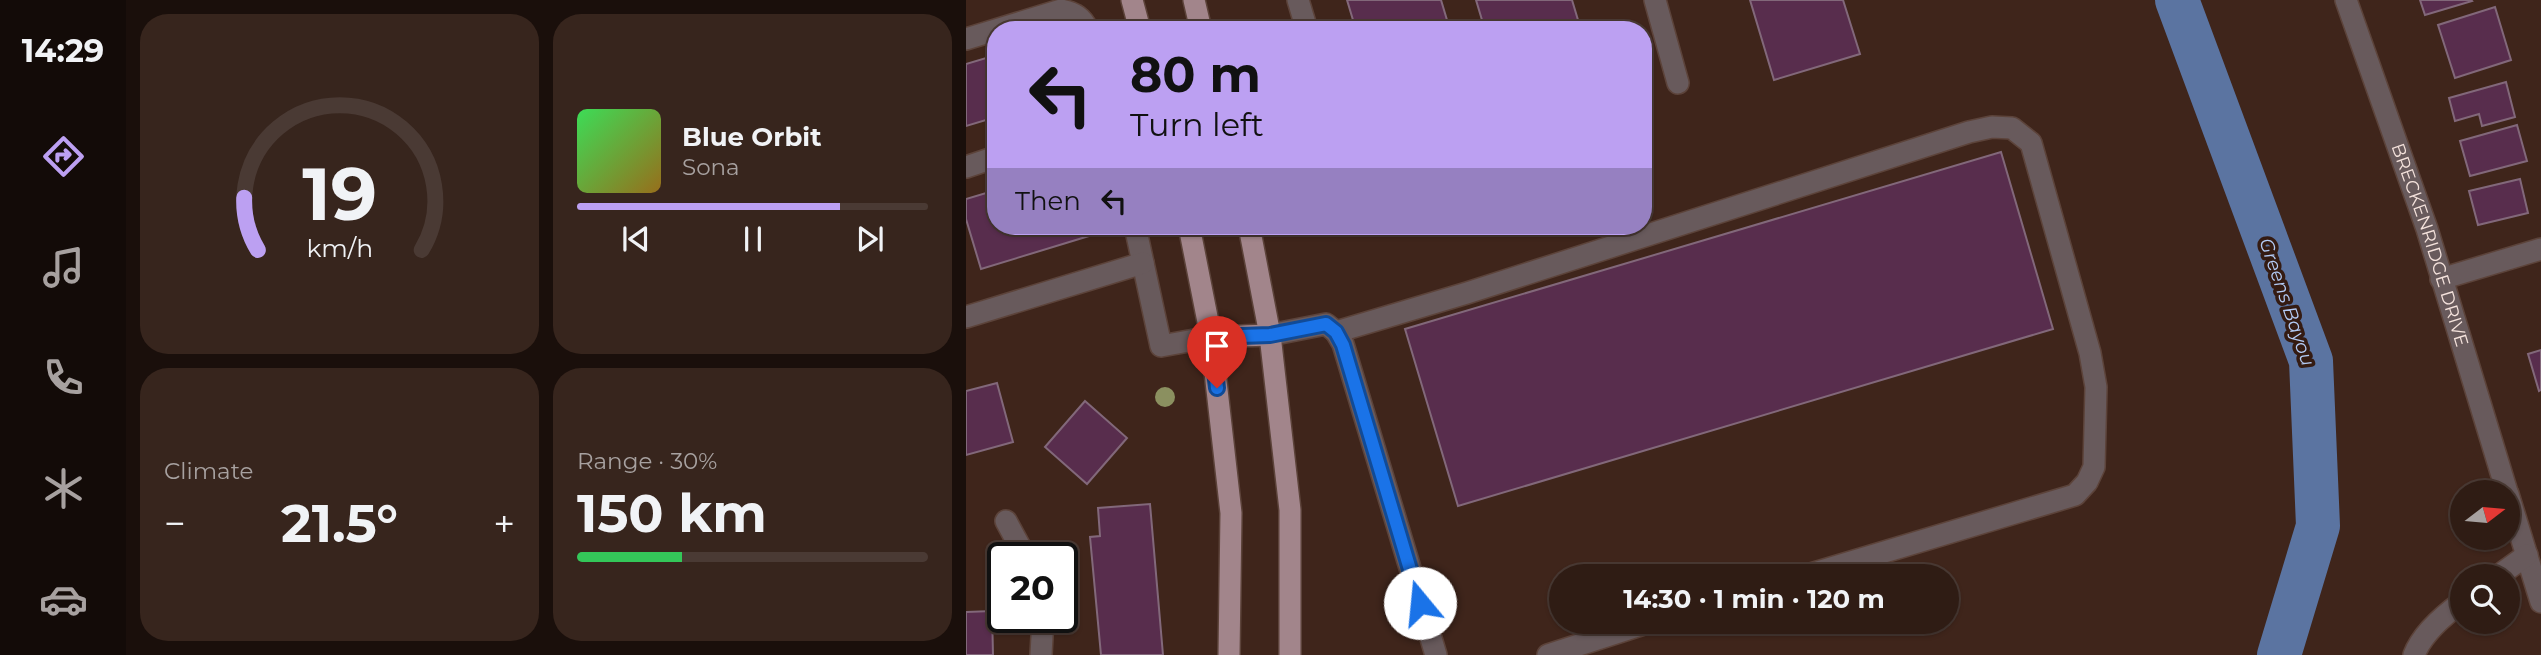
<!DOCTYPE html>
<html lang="en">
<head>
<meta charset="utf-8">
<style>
  body { margin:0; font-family:Montserrat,sans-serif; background:#37251d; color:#f1f3f6; height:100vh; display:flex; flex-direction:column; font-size:26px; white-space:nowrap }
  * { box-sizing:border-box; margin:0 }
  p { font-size:23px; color:#a7a1a0 }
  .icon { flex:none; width:38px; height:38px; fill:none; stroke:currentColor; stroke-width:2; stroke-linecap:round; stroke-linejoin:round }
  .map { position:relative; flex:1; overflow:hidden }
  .details { display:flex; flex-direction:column; gap:14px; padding:14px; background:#1a0f0b; width:840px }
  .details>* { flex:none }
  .banner { position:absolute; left:21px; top:21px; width:665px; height:214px; border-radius:28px; box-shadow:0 2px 5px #0004,0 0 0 2px #4a3a34; background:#bca0f2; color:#111; overflow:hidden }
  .needle { width:46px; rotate:74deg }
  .fabs { position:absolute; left:1484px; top:480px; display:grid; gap:14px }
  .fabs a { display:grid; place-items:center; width:70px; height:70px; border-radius:50%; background:#2f1c14; box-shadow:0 2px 5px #0004,0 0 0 2px #4a3a34; font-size:35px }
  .speed { position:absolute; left:21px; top:542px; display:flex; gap:14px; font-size:35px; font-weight:700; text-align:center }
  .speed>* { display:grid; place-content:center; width:91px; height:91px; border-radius:50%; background:#2f1c14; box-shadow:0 2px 5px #0004,0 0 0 2px #4a3a34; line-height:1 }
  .speed .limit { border:4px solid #111; border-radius:10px; background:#fff; color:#111 }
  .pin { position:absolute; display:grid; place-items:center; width:60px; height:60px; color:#fff; margin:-72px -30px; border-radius:50% 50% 50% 0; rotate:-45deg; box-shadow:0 0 7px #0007 }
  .pin .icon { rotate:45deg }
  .me { position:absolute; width:77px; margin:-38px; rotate:343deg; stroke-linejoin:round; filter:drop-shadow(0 0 5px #0008) }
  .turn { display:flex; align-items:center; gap:24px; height:147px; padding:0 28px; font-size:32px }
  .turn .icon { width:91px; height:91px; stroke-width:2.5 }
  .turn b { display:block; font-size:49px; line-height:60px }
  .then { display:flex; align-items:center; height:66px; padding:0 28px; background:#0003; gap:14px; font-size:26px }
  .big { font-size:52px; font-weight:700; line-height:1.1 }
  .details .tile { flex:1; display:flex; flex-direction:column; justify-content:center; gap:10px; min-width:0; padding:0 24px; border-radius:28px; background:#37251d }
  .details .dial { align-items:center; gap:0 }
  .dial svg { height:182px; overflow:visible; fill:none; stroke:#4a3a34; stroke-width:7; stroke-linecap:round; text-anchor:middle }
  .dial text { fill:#f1f3f6; stroke:none }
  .song { display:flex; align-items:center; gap:21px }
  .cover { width:84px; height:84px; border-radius:10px; background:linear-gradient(135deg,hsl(130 70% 55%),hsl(40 70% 35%)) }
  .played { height:7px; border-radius:4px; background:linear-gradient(90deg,#bca0f2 75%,#4a3a34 75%) }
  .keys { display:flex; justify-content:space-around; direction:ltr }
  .heat { display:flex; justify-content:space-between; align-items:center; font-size:38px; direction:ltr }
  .charge { height:10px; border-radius:5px; background:linear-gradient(90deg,#34c759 30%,#4a3a34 0) }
  .details .tiles { flex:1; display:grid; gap:14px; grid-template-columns:repeat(2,1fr) }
  .trip { position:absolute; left:583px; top:564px; width:410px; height:70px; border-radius:35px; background:#2f1c14; box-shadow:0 2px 5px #0004,0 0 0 2px #4a3a34; font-weight:700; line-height:70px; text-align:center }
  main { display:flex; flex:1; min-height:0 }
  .dock { display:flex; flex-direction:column; width:126px; justify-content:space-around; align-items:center; background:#130b08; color:#a7a1a0 }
  .dock .icon { width:49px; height:49px }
  .dock .selected { color:#bca0f2 }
  .dock b { font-size:32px; color:#f1f3f6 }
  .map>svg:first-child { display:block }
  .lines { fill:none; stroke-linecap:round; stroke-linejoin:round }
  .river { stroke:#5b74a1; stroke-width:44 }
  .building { fill:#582d4d; stroke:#82687a; stroke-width:2 }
  .minor-casing { stroke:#5c433a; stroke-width:24 }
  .major-casing { stroke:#5c433a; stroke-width:24 }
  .minor { stroke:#685a5c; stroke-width:21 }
  .major { stroke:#a2858b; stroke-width:21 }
  .tree { fill:#8b9060 }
  .route-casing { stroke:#114b97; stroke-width:18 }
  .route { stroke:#1a73e8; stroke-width:12 }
  .labels { text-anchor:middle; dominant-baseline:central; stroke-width:7; stroke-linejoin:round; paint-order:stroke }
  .street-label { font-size:18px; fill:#f5e3dd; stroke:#341b12 }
  .water-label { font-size:19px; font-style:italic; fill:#b3cbf5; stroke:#341b12 }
</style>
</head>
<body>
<main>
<nav class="dock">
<b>14:29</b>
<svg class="icon selected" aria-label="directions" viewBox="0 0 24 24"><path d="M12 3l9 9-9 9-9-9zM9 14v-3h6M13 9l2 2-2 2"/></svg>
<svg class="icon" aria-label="music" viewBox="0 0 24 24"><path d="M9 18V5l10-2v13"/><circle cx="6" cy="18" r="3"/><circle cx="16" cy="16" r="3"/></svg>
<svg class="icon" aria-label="phone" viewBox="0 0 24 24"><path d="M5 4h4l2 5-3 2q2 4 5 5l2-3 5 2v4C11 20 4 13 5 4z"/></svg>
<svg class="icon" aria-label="climate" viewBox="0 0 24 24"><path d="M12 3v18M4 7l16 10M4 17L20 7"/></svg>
<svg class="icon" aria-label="car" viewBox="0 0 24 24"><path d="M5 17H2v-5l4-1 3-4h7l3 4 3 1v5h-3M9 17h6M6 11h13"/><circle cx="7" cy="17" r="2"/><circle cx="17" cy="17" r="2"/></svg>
</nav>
<section class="details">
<div class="tiles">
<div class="tile dial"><svg viewBox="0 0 100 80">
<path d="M14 69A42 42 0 1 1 86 69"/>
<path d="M14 69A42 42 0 0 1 8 46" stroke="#bca0f2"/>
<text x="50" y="56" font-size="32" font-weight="700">19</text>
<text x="50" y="72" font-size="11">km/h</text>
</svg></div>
<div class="tile">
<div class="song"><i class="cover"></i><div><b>Blue Orbit</b><p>Sona</p></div></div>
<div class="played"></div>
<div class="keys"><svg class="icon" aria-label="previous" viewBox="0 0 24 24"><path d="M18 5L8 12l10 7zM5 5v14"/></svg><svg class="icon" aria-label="pause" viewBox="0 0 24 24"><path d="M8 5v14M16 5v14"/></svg><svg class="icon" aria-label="next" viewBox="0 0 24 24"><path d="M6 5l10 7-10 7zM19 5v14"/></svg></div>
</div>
<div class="tile"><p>Climate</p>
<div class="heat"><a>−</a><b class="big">21.5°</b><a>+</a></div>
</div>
<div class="tile"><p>Range · 30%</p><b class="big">150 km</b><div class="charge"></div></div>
</div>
</section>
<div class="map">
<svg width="1575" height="655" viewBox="0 0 1575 655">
  <rect width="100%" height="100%" fill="#3f251b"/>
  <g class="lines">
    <path class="river" d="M1211 0 1345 361 1352 526 1313 655"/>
  </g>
  <g class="building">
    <path d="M381 0H475L484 30H390Z"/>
    <path d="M510 0H606L615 30H519Z"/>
    <path d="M784 0H877L894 54 808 80Z"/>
    <path d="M1454 0H1505L1506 1 1459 15Z"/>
    <path d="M1529 7 1545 60 1489 78 1472 25Z"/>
    <path d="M30 55V117L0 126V64Z"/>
    <path d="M1540 82 1549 117 1516 126 1513 114 1489 121 1483 98Z"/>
    <path d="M1551 125 1561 161 1504 176 1494 141Z"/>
    <path d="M1035 152 1087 329 492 506 439 329Z"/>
    <path d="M1554 179 1562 213 1512 225 1503 191Z"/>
    <path d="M30 190V226H134L136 232 15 269 0 219V199Z"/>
    <path d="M1575 350V390L1573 391 1562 354Z"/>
    <path d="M31 383 47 442 0 455V391Z"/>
    <path d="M119 401 161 438 121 484 79 447Z"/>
    <path d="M184 504 197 655H135L124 537 134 536 132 508Z"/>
    <path d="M26 611 27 655H0V612Z"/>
  </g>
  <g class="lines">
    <defs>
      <g id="minor">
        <path d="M332 0 341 30"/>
        <path d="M689 0 712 83"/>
        <path id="s1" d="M1380 0 1461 229 1541 492"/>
        <path d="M0 39 95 10C109 13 116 17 122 30"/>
        <path d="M0 167 30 157"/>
        <path d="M169 226 195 346 245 337"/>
        <path d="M1475 279 1575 249"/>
        <path d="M0 317 177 263"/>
        <path d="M370 332 501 293 1003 132 1026 127 1046 128 1065 143 1124 353 1130 387 1128 467 1121 482 1109 495 838 576"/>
        <path d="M304 335 360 324 370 332 377 344 470 655"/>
        <path d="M1542 494 1575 602"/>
        <path d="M40 521 60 558"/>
        <path d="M1532 576 1561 555"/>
        <path d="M75 655 77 618"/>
        <path d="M582 655 687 621"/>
        <path d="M1448 655C1456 634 1478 615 1496 602"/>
      </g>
      <g id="major">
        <path d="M166 0 174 30"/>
        <path d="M228 0 235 30"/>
        <path d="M223 226 245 337 265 513 263 655"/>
        <path d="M283 226 304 335 324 510V655"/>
        <path d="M245 337 304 335"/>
      </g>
    </defs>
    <use href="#minor" class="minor-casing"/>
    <use href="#major" class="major-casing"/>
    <use href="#minor" class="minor"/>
    <use href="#major" class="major"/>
  </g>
  <circle class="tree" cx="199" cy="397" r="10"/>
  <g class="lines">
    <defs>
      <path id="route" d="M251 388 245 337 304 335 360 324 370 332 377 345 454 603"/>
    </defs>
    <use href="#route" class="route-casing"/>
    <use href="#route" class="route"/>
  </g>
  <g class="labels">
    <g class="street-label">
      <text stroke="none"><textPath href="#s1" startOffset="259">BRECKENRIDGE DRIVE</textPath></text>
    </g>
    <g class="water-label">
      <text transform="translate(1321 302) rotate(71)">Greens Bayou</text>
    </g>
  </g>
</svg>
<div class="fabs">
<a><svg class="needle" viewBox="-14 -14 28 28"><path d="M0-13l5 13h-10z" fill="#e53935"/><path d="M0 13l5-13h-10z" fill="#a7a1a0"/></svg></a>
<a><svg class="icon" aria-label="search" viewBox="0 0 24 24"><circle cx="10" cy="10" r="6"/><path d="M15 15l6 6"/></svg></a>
</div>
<div class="speed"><div class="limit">20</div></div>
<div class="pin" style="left:251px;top:388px;background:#d93025"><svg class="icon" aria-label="arrive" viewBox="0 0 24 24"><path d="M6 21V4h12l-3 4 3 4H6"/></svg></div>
<svg class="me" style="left:454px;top:603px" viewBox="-20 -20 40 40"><circle r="19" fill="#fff"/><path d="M0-13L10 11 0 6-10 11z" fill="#1a73e8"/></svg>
<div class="trip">14:30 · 1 min · 120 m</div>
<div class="banner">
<div class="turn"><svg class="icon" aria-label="left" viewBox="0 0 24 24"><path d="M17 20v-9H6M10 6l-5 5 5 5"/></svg><div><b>80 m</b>Turn left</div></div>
<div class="then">Then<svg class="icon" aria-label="left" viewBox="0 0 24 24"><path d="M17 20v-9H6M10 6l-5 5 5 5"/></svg></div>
</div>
</div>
</main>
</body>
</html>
